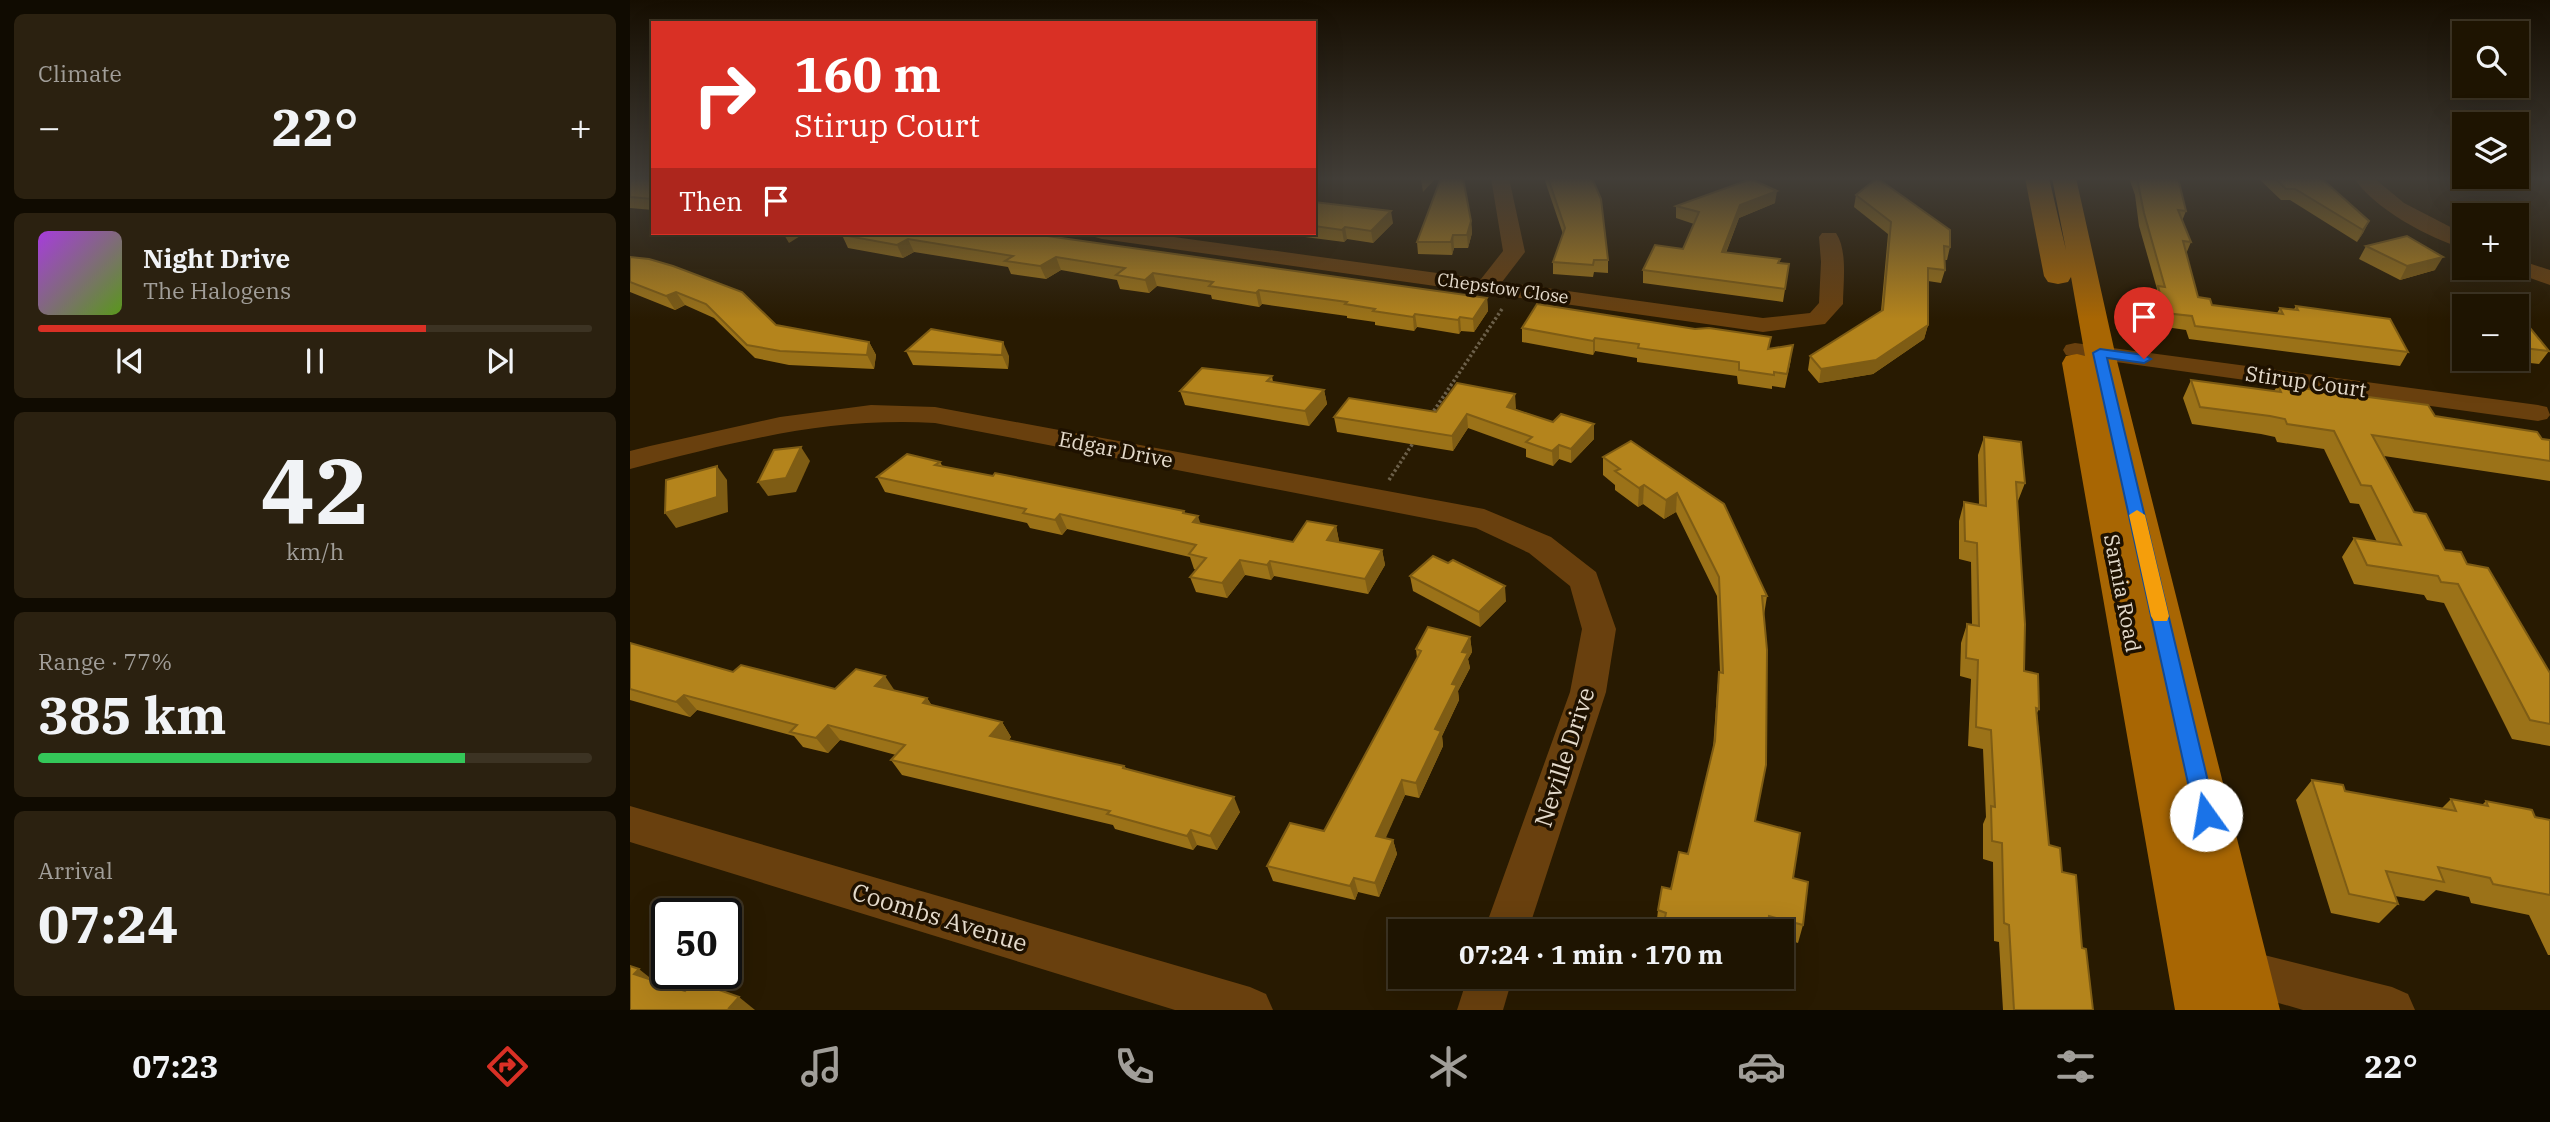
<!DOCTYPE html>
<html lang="en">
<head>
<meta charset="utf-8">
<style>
  body { margin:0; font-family:"IBM Plex Serif",serif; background:#2b2110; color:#f1f3f6; height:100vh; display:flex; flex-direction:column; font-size:26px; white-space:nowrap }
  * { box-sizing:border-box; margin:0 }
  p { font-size:23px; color:#a19e99 }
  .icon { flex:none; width:38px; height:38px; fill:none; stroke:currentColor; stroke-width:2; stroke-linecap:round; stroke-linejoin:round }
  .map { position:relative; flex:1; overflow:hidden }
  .details { display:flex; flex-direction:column; gap:14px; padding:14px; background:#100b01; width:630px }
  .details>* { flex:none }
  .hud { position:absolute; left:21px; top:21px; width:665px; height:214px; border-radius:0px; box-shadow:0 7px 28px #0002,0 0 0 2px #3c3323; background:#d93025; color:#fff; overflow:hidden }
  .tools { position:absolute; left:1822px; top:21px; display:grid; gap:14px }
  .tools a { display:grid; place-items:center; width:77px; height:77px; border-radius:0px; background:#1e1401; box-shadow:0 7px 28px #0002,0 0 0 2px #3c3323; font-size:35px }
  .speed { position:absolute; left:21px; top:898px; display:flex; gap:14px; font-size:35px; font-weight:700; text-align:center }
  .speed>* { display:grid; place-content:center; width:91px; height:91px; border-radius:50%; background:#1e1401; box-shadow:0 7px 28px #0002,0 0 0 2px #3c3323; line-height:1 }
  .speed .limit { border:4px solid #111; border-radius:10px; background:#fff; color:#111 }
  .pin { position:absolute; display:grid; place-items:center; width:60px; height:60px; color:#fff; margin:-72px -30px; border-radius:50% 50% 50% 0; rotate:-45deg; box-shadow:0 0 7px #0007 }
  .pin .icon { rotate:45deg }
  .me { position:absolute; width:77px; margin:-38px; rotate:347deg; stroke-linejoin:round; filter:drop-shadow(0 0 5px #0008) }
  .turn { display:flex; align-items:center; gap:24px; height:147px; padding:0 28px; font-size:32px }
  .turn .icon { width:91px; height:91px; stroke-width:2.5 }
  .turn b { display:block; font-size:49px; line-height:60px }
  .then { display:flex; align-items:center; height:66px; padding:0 28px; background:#0003; gap:14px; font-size:26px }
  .big { font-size:52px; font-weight:700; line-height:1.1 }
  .details .widget { flex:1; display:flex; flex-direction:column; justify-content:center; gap:10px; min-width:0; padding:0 24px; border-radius:10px; background:#2b2110 }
  .details .dial { align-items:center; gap:0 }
  .dial b { font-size:91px; line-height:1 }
  .song { display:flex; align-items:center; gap:21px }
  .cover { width:84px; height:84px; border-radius:10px; background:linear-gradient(135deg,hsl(280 70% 55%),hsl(90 70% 35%)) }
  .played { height:7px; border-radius:4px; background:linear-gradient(90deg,#d93025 70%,#3c3323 70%) }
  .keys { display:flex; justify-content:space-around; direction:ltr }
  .heat { display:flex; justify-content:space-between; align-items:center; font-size:38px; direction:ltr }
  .charge { height:10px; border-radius:5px; background:linear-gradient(90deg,#34c759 77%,#3c3323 0) }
  .trip { position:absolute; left:758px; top:919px; width:406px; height:70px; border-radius:0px; background:#1e1401; box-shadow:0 7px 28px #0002,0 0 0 2px #3c3323; font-weight:700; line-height:70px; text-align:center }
  .menu { display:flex; height:112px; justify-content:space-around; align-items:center; background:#0c0800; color:#a19e99 }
  .menu .icon { width:49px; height:49px }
  .menu .on { color:#d93025 }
  .menu b { font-size:32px; color:#f1f3f6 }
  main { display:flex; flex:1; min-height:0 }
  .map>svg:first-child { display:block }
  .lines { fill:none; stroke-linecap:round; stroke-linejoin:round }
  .path { stroke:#6c604a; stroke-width:3.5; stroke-dasharray:2.5 2.5; stroke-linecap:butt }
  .minor { fill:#69400e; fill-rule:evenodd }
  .major { fill:#a86603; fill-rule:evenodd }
  .wall { fill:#9b7218 }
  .shaded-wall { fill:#7e5c14 }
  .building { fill:#b4841c; stroke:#7e5c14; stroke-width:2 }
  .route { fill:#1a73e8; stroke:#114b97; stroke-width:2 }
  .slow { fill:#f59e0b }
  .labels { text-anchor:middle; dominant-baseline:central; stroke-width:7; stroke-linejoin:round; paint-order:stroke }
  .far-street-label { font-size:18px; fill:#e4dacb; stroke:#1e1100 }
  .street-label { font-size:21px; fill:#e4dacb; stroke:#1e1100 }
  .near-street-label { font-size:24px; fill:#e4dacb; stroke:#1e1100 }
</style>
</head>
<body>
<main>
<section class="details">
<div class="widget"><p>Climate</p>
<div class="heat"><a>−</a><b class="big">22°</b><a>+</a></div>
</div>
<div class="widget">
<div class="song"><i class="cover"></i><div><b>Night Drive</b><p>The Halogens</p></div></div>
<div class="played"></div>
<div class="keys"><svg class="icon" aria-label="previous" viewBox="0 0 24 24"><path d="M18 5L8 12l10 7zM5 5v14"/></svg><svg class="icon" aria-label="pause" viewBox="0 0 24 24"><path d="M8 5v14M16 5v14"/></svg><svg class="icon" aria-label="next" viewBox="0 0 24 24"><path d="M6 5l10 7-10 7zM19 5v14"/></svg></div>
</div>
<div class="widget dial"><b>42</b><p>km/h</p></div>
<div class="widget"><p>Range · 77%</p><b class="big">385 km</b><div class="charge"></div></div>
<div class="widget"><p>Arrival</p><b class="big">07:24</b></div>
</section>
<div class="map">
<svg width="1920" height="1010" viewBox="0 0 1920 1010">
  <rect width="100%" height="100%" fill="#281a01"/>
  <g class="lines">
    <g class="path">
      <path d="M801 415 872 309"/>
      <path d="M759 480 785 440"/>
    </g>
    <g class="minor">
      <path d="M861 178H879L895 252 872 282 1133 318 1180 313 1189 303 1191 262 1189 237 1192 233H1206C1218 251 1213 283 1213 304L1195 324 1133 332 472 239 465 237 462 233H515L851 279 873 251Z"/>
      <path d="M1724 178H1744L1774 203 1834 234V248C1801 240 1742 207 1724 178Z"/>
      <path d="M1886 259 1920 270V285L1878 270 1877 268H1886Z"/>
      <path d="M1445 343 1908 405 1917 407 1920 415 1917 419 1908 421 1436 355 1433 350 1436 345Z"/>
      <path d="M241 405 305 407 854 509 921 537 966 572 986 629 976 692 898 931H854L940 692 952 629 940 586 899 553 846 528 305 423C196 417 104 442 0 469V451L20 446 150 417Z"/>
      <path d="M0 806 620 987 636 994 643 1010H545L0 842Z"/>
      <path d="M1602 947 1762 987 1778 994 1785 1010H1673L1586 985 1579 969 1586 953Z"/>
      <path d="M838 976H883L873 1010H827Z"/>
    </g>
    <path class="major" d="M1395 178H1419L1436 250 1422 178H1446L1485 353 1650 1010H1545L1432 363 1436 356 1447 354 1455 356 1441 277 1438 282 1428 284 1418 282 1414 276Z"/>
  </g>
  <g class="wall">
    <path d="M0 178H23V210L0 208Z"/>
    <path d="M684 178H707L684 180Z"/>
    <path d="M914 178H962L978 260V273L964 272 963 277 923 274V262L933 234Z"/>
    <path d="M1499 178H1548L1556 211 1552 221 1561 242 1556 254 1568 297 1582 305 1647 313 1650 308 1664 309 1666 306 1778 352 1770 366 1559 339 1556 330 1529 326 1522 299 1527 289 1509 226 1505 195Z"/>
    <path d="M1628 178H1691L1739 221 1733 233 1727 242 1660 200H1651Z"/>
    <path d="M1226 195 1320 247 1317 260H1314L1315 270 1311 283 1298 281V325L1294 339 1243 374 1189 383 1178 370 1180 356 1251 311 1258 234 1224 207Z"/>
    <path d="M684 202 763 223 743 243 717 239 714 242 644 233H684Z"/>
    <path d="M1145 203 1109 218 1096 253 1159 264 1153 302 1013 283V270L1053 249 1064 224 1046 218V206Z"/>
    <path d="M841 221 842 233 838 248H824L822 255 788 254 787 242Z"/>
    <path d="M217 233 857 298 858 311 844 332 831 331 829 334 787 327 784 331 745 325V322L717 318V316L632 304 629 307 582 299 581 295 527 286 519 293 490 289 487 280 431 270 416 279 381 274 378 267 284 252 273 258 218 248 212 235Z"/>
    <path d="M1736 246 1805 270 1770 280 1729 259Z"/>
    <path d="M0 257 146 325 239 342 246 355 244 369 159 365 125 358 84 318 55 305 45 310 0 292Z"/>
    <path d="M1886 326 1919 351 1909 364 1865 359H1886Z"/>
    <path d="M892 328 1141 337 1139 348 1161 359 1155 388 1142 386V389L1108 384 1107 376 1007 362V358L965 351 963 355 892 342Z"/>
    <path d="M276 351 379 356 378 369 283 365Z"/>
    <path d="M642 376 643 382 694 390 697 404 679 426 555 405 550 391Z"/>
    <path d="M1561 380 1644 391 1648 385 1920 440V481L1754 456 1784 512 1815 550 1837 564 1920 673V746L1882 739 1814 603 1797 600 1794 595 1724 584 1712 557 1724 538 1747 542 1729 504 1720 503 1694 449 1647 442 1645 437 1631 434 1562 424 1553 398Z"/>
    <path d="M886 408 885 409 923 422 964 424V439L941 463 929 459 923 466 896 457V449L838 428 823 451 707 432 704 417Z"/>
    <path d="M1354 437 1395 483 1388 501H1387L1394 671 1409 709 1407 713 1419 845 1432 872 1452 948 1463 1010H1373L1369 942 1364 941 1363 862 1353 859V824L1356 817 1353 749 1338 746 1341 679 1330 676 1331 643 1337 624 1342 625 1341 562 1329 559V521L1334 502 1349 505 1348 455Z"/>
    <path d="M1001 441 1137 596 1134 615 1125 821 1163 878 1173 925 1168 943 1152 938V931H1032V930L1026 928 1028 910 1041 889 1058 854 1083 749 1087 692 1089 672H1090L1087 596 1046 512 1034 519 1013 504 1008 507 985 490V485L973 475V457Z"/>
    <path d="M310 462 313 467 554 511 555 513 570 524 663 542 706 526 709 541 708 542 752 550 755 565 738 594 644 576 641 580 615 575 597 598 566 592 560 577 566 570 564 569 560 557 437 529 432 535 400 528 397 523 255 492 247 477Z"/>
    <path d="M780 576 876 601 850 627 783 591Z"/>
    <path d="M840 637 842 652 838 659 840 668 828 691 829 700 812 736 813 746 789 798 775 795 755 838 763 840 767 854 749 897 728 892 725 900 643 881 637 866 694 831 787 658 786 649Z"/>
    <path d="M0 643 103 672 205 689 264 690 297 698 302 706 372 722 381 737 379 740 494 766 496 768 610 812 587 850 567 845 563 850 485 829 483 825 272 775 261 760 266 755 210 740 198 753 173 747 164 736 67 710 60 717 0 700Z"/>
    <path d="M1682 780 1715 791 1812 808 1821 799 1852 805 1856 801 1905 817 1920 820V955H1918L1899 915 1841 903 1839 897 1806 890 1794 901 1765 896 1768 904 1749 923 1701 913 1666 800Z"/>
    <path d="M1086 976H1131L1128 987Z"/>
  </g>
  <g class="shaded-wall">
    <path d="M793 178H806L793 192 791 180Z"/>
    <path d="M1147 191 1145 203 1109 218 1091 265 1092 252 1110 205Z"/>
    <path d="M761 211 763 223 743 243 741 231Z"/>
    <path d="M841 221 842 233 838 248 837 235Z"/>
    <path d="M1739 221 1733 233 1727 242 1733 230Z"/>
    <path d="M715 227 717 239 714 242 712 230Z"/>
    <path d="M153 233H175L159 243Z"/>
    <path d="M823 235 824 248 822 255 821 242Z"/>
    <path d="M278 239 284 252 273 258 267 245Z"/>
    <path d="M426 257 431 270 416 279 410 266Z"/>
    <path d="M1813 257 1805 270 1770 280 1777 266Z"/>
    <path d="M523 273 527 286 519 293 515 280Z"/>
    <path d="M629 290 632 304 629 307 626 293Z"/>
    <path d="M46 292 55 305 45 310 36 296Z"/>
    <path d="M857 298 858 311 844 332 843 319Z"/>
    <path d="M785 314 787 327 784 331 783 317Z"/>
    <path d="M830 317 831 331 829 334 828 320Z"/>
    <path d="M1298 325 1294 339 1243 374 1189 383 1191 369Z"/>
    <path d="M965 338V351L963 355V341Z"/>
    <path d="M239 342 246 355 244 369 237 355Z"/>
    <path d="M373 342 379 356 378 369 372 355Z"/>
    <path d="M694 390 697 404 679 426 675 411Z"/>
    <path d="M885 394 886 408 878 421 877 407Z"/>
    <path d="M837 414 838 428 823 451 822 436Z"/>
    <path d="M964 424V439L941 463V449Z"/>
    <path d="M929 445V459L923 466 922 451Z"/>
    <path d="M171 447 180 461 166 492 138 496 128 482Z"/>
    <path d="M87 466 97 480 98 512 46 528 35 513Z"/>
    <path d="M1014 485 1013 504 1008 507 1009 488Z"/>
    <path d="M1047 493 1046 512 1034 519 1036 500Z"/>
    <path d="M430 514 437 529 432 535 425 520Z"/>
    <path d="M568 516 573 531 563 522Z"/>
    <path d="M706 526 709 541 700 555 697 540Z"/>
    <path d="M752 550 755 565 738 594 735 579Z"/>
    <path d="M610 560 615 575 597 598 592 583Z"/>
    <path d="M640 561 644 576 641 580 637 565Z"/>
    <path d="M875 586 876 601 850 627 849 612Z"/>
    <path d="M840 637 842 652 838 659 840 668 828 691 829 700 812 736 813 746 789 798 786 783 822 684 832 652Z"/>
    <path d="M255 676 265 691 245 686Z"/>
    <path d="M54 695 67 710 60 717 46 702Z"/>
    <path d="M297 698 307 713 293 703Z"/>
    <path d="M372 722 381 737 370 751 360 736Z"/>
    <path d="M198 725 210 740 198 753 186 738Z"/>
    <path d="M772 780 775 795 750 851 746 836Z"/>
    <path d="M604 797 610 812 587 850 580 836Z"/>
    <path d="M561 830 567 845 563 850 557 836Z"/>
    <path d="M763 840 767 854 749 897 745 883Z"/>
    <path d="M724 878 728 892 725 900 720 886Z"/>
    <path d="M9 969 29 985 4 974Z"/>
    <path d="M109 997 125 1010H101L99 1008Z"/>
  </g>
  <g class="building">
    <path d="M0 178H23V199L0 197Z"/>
    <path d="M811 178H833L841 221 837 235H823L821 242H787Z"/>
    <path d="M918 178H962L971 199 978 260H964L963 265 923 262 935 228Z"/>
    <path d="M1247 178 1320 230V247L1314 246 1315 270 1298 268V325L1246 360 1191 369 1180 356 1253 310 1261 222 1226 195Z"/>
    <path d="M1507 178H1548L1556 211 1548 210 1561 242 1553 241 1568 297 1580 299 1582 305 1653 314 1650 308 1668 310 1666 306 1760 319 1778 352 1565 326 1562 316 1535 313 1528 286 1535 287 1514 213Z"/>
    <path d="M1645 178H1691L1739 221 1733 230 1665 189H1656Z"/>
    <path d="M1121 179 1147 191 1110 205 1092 252 1150 259 1148 263 1159 264 1155 289 1013 270 1025 245 1053 249 1069 212 1046 206Z"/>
    <path d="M684 202 761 211 741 231 715 227 712 230 684 226Z"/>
    <path d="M217 233H396L857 298 843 319 830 317 828 320 785 314 783 317 743 311 745 309 715 304 717 302 629 290 626 293 579 286 583 282 523 273 515 280 486 275 495 268 426 257 410 266 375 261 383 256 278 239 267 245 212 235Z"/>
    <path d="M1777 236 1813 257 1777 266 1736 246Z"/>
    <path d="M0 257 19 259 43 266 112 292 146 325 239 342 237 355 150 351 117 345 76 304 46 292 36 296 0 282Z"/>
    <path d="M907 304 1065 329 1079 328 1141 337 1138 349 1163 345 1157 374 1144 372V375L1109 370V362L1008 348 1009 344 965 338 963 341 892 328Z"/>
    <path d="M1886 326 1900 328 1919 351 1886 347Z"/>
    <path d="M301 329 373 342 372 355 276 351Z"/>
    <path d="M572 368 642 376 637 381 694 390 675 411 550 391Z"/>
    <path d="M1561 380 1651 392 1648 385 1798 405 1805 416 1907 432 1912 439 1920 440V461L1742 435 1784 512 1796 514 1815 550 1831 552 1837 564 1858 568 1920 673V724L1900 720 1828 584 1811 582 1808 576 1737 565 1724 538 1771 545 1741 486 1731 485 1704 431 1657 424 1655 419 1640 416 1570 407Z"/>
    <path d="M827 383 885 394 877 407 923 422 931 414 964 424 941 449 929 445 922 451 896 442 902 437 837 414 822 436 704 417 719 398 806 412Z"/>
    <path d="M1354 437 1391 442 1395 483 1386 482 1395 624 1394 671 1408 674 1409 709 1406 708 1419 845 1430 848 1432 872 1446 875 1452 948 1456 949 1463 1010H1384L1379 925 1374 923 1372 843 1362 841 1361 806 1365 807 1361 730 1346 727 1348 660 1336 658 1337 624 1349 626 1347 543 1335 541 1334 502 1356 506Z"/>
    <path d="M1001 441 1094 504 1137 596H1132L1137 650 1136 765 1125 821 1170 833 1163 878 1178 882 1173 925 1139 916 1138 931H1032L1036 913 1028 910 1032 887 1041 889 1049 852 1058 854 1085 741 1089 672 1093 673 1089 577 1047 493 1036 500 1014 485 1009 488 985 471 990 469 973 457Z"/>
    <path d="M171 447 156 478 128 482 144 450Z"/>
    <path d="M277 454 310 462 305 465 363 476 365 473 554 511 553 513 568 516 563 522 663 542 677 521 706 526 697 540 752 550 735 579 640 561 637 565 610 560 592 583 560 577 576 558 559 554 566 545 430 514 425 520 393 513 396 509 247 477Z"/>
    <path d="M87 466V497L35 513 36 480Z"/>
    <path d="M803 556 818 563 823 560 875 586 849 612 780 576Z"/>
    <path d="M798 627 840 637 832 652 838 653 822 684 827 685 805 729 811 731 786 783 772 780 746 836 763 840 745 883 724 878 720 886 637 866 660 823 694 831 791 651 786 649Z"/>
    <path d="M0 643 103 672 111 665 205 689 226 669 255 676 245 686 297 698 293 703 372 722 360 736 494 766 493 768 604 797 580 836 561 830 557 836 477 814 480 811 261 760 275 745 198 725 186 738 160 732 167 725 54 695 46 702 0 689Z"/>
    <path d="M1682 780 1713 785 1715 791 1826 811 1821 799 1858 806 1856 801 1902 810 1905 817 1920 820V895L1863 884 1860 878 1808 867 1814 882 1756 871 1768 904 1719 894Z"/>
    <path d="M0 966 9 969 4 974 55 991 64 981 109 997 99 1008 104 1010H0Z"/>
  </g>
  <linearGradient id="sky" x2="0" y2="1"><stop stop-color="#160e01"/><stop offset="0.56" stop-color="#423e38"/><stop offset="1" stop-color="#423e38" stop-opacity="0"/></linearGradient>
  <rect width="1920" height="319" fill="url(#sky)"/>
  <path class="route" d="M1470 349 1514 355 1521 359 1514 363 1477 358 1586 815 1583 821 1576 824 1568 821 1565 815 1463 353Z"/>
  <path class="slow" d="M1507 510 1515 515 1539 616 1537 621H1524L1521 616 1499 515Z"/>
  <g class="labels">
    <g class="far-street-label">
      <text transform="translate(873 288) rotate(8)">Chepstow Close</text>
    </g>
    <g class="street-label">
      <text transform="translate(1676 381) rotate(8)">Stirup Court</text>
      <text transform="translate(486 449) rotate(11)">Edgar Drive</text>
      <text transform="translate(1493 593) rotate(79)">Sarnia Road</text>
    </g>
    <g class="near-street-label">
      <text transform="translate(934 757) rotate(-72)">Neville Drive</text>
      <text transform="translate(310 917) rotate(17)">Coombs Avenue</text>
    </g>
  </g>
</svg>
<div class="tools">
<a><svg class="icon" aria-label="search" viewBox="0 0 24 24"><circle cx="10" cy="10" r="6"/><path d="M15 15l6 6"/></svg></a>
<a><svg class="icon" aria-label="layers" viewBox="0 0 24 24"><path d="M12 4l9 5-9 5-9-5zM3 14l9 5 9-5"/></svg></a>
<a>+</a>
<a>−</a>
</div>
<div class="speed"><div class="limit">50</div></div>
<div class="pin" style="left:1514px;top:359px;background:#d93025"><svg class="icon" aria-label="arrive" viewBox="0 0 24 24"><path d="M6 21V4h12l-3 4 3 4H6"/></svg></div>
<svg class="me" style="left:1576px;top:815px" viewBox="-20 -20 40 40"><circle r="19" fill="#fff"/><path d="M0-13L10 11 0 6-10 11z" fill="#1a73e8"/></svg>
<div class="trip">07:24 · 1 min · 170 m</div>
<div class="hud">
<div class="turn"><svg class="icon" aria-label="right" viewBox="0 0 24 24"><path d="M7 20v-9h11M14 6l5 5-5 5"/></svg><div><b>160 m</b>Stirup Court</div></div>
<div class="then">Then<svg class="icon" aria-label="arrive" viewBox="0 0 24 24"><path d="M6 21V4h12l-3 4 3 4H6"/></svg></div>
</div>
</div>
</main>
<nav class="menu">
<b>07:23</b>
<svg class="icon on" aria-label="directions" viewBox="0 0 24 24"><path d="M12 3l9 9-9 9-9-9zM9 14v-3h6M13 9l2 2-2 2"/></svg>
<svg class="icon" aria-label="music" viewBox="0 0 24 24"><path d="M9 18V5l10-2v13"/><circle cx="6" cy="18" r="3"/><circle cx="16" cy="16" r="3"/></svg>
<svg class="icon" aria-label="phone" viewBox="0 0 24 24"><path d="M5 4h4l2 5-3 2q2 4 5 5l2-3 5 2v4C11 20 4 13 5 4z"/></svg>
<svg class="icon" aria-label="climate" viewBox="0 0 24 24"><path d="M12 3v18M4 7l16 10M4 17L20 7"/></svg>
<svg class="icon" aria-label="car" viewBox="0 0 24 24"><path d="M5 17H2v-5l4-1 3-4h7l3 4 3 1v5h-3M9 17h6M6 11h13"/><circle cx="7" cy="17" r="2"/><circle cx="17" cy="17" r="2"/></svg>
<svg class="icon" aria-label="filters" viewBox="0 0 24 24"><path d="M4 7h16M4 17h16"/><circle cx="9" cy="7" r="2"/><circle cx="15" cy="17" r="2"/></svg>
<b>22°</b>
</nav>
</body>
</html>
